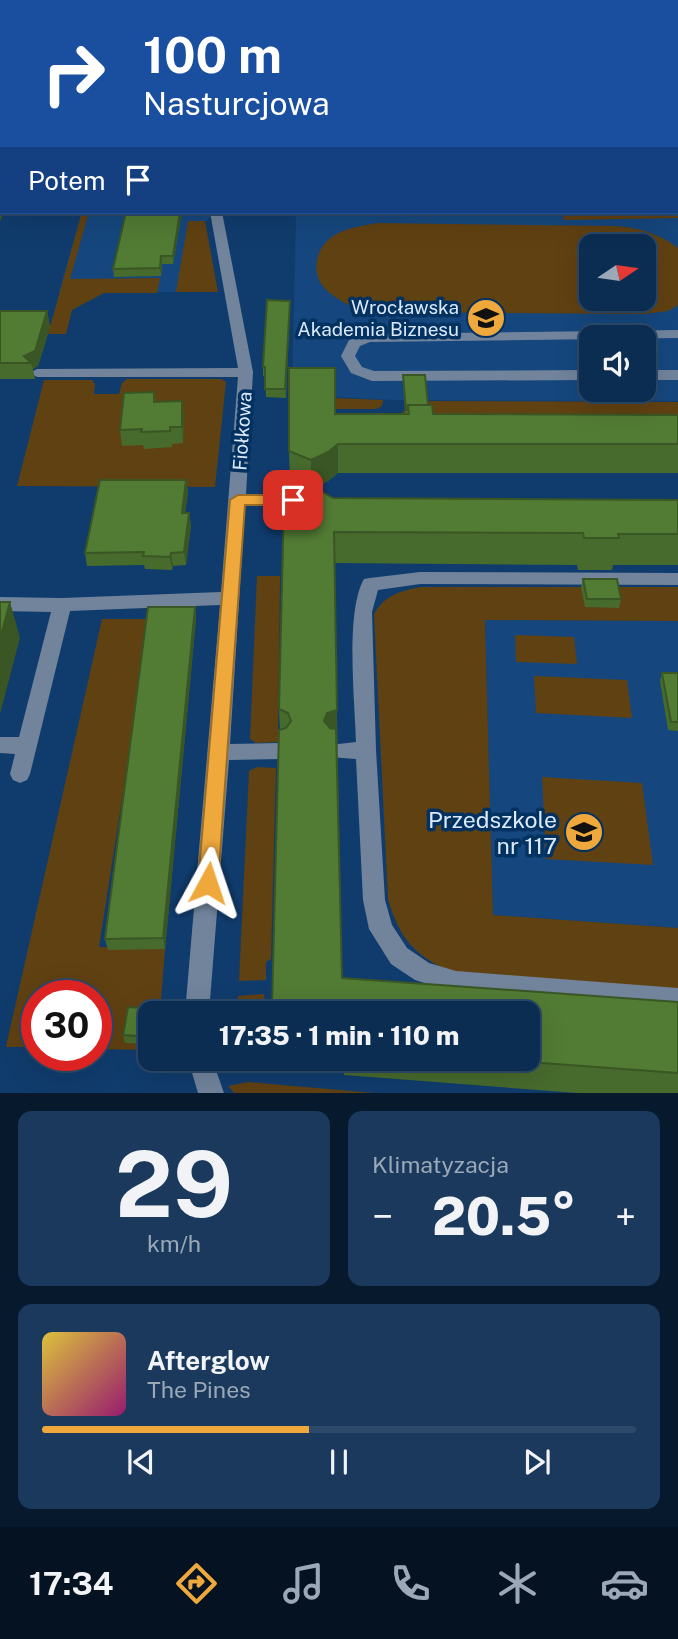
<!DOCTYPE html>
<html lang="pl">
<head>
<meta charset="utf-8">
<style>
  body { margin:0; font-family:"Public Sans",sans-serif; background:#1a395c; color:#f1f3f6; height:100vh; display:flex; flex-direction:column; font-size:26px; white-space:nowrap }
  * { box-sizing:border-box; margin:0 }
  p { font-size:23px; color:#9aa8b8 }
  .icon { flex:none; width:38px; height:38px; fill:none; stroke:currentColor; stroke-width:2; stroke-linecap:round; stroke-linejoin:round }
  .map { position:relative; height:1093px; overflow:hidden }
  .sheet { display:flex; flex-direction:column; gap:18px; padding:18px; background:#07192d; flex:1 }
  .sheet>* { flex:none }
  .top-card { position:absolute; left:0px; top:0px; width:679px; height:214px; box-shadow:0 7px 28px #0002,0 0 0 2px #2c4969; background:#1a4fa0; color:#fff; overflow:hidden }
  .needle { width:46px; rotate:77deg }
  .fabs { position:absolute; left:579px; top:234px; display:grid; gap:14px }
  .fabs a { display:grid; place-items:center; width:77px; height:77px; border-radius:14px; background:#0c2d52; box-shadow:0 7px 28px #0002,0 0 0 2px #2c4969; font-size:35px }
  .speed { position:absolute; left:21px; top:980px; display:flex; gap:14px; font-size:35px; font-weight:700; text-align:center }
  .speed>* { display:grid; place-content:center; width:91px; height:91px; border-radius:50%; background:#0c2d52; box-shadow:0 7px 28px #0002,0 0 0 2px #2c4969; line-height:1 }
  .speed .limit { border:10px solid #d22; background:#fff; color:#111 }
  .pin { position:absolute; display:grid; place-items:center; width:60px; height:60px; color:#fff; margin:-30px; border-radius:14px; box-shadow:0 4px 10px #0006 }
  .me { position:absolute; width:77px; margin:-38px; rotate:5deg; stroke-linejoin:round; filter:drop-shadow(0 0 5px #0008) }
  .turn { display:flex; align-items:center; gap:24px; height:147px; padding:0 28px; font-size:32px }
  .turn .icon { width:91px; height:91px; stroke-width:2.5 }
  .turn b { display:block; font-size:49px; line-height:60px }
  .then { display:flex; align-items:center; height:66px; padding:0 28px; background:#0003; gap:14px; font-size:26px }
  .big { font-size:52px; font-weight:800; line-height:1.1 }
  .sheet .tile { flex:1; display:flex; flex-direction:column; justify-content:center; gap:10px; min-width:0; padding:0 24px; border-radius:14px; background:#1a395c }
  .sheet .dial { align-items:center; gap:0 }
  .dial b { font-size:91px; line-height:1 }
  .song { display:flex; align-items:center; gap:21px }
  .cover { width:84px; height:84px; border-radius:10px; background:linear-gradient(135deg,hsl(50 70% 55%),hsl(320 70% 35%)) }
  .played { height:7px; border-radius:4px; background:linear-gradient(90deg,#eea83c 45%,#2c4969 45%) }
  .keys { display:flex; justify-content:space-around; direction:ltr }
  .heat { display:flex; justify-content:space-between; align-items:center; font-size:38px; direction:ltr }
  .sheet .tiles { flex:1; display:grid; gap:18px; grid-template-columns:1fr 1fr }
  .tile:last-child { grid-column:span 2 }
  .trip { position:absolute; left:138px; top:1001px; width:402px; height:70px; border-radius:14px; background:#0c2d52; box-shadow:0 7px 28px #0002,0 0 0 2px #2c4969; font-weight:800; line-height:70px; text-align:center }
  .tabs { display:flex; height:112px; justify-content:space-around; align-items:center; background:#051221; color:#9aa8b8 }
  .tabs .icon { width:49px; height:49px }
  .tabs .on { color:#eea83c }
  .tabs b { font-size:32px; color:#f1f3f6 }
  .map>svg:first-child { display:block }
  .built { fill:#15477e; fill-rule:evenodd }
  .green { fill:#604112; fill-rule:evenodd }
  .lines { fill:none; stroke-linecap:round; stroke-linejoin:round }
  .minor { fill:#71849c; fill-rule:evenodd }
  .wall { fill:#476a2d }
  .shaded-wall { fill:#395624 }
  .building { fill:#527b34; stroke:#395624; stroke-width:2 }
  .route { fill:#eea83c; stroke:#9b6d27; stroke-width:2 }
  .labels { text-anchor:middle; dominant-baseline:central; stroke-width:7; stroke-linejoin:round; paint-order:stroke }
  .poi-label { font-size:19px; fill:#dbe9fb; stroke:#033261; text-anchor:end }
  .street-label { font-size:19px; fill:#dbe9fb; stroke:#033261 }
  .near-poi-label { font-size:23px; fill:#dbe9fb; stroke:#033261; text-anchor:end }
</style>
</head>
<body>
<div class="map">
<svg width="678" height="1093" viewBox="0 0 678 1093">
  <rect width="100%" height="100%" fill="#103c6d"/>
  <g class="built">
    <path d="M678 56V401L394 400 336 397V394L292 393 296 216H211L207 221H188L178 292H59L82 212H677ZM592 247H644V299H592ZM592 338H644V390H592Z"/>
    <path d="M485 620 678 621V928L493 915Z"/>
  </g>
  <g class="green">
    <path d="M678 205V218L564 220 562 213 228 216V212H677Z"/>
    <path d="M82 212H89L70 279 160 278 157 293H104L72 310 66 334H48Z"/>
    <path d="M188 221H205L218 292H176Z"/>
    <path d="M377 223 616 226C640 228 658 233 678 248V305L668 311 644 314 388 312C378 311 365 311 355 308 344 303 326 293 320 282 311 265 319 244 335 235 348 227 363 226 377 223ZM592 247H644V299H592Z"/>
    <path d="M127 379H221L226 382 215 487 17 486 44 380H92L95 384 94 394H119L122 383Z"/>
    <path d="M335 398 383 400 382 406 376 409H336Z"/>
    <path d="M427 401 678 402V421L406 416 402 411H427Z"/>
    <path d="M257 576H280L278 742 256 743 250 739Z"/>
    <path d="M421 587H678V621L485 620 493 915 678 928V989L452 973C414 954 400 940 388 899L374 614C385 595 400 591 421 587Z"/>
    <path d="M102 619H150L99 947 165 949 160 1013H150V1050L96 1049V996H37V1047H6Z"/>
    <path d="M515 635 574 637 577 664 516 662Z"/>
    <path d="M534 676 627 680 632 718 536 713Z"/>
    <path d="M257 767 276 768 271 959 266 962V980L239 981 249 771Z"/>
    <path d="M542 777 642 783 653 865 546 859Z"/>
    <path d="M264 994 266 1013H238V996Z"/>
    <path d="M246 1059H339L338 1072 253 1065Z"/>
    <path d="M248 1082 374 1093H234L228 1086Z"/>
  </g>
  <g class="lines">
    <g class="minor">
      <rect x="221" y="0" width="10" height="2"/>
      <rect x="408" y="0" width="10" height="2"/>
      <rect x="0" y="154" width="2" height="8"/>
      <rect x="677" y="198" width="1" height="8"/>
      <path d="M210 212H222L253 372 246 494H308L316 500 308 506H245L230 744 280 743 287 745 290 751 287 757 280 759 229 760 209 1013H185L220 605 70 611 30 774 27 780 20 783 13 780 10 774 15 754 0 753V737H19L51 612 0 611V597L62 598 221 592 238 377H37L30 373 37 369 238 368Z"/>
      <path d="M678 330V338L370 342 360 346 355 356 362 367 374 371 592 370V380L372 381 351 373 341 356 349 340 369 334Z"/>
      <rect x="644" y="370" width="34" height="10"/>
      <path d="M420 572 678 573V585L420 584 378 590 372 612 376 750 385 900 392 925 407 948 429 963 456 971 678 988V1010L456 993 415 980 391 964 369 929 363 900 356 759 330 757 327 751 330 745 356 742C355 702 345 612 364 579L370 578Z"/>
      <path d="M188 1059H212L224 1093H198Z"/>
    </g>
  </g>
  <g class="wall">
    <path d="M0 0H206V2H2V147H0Z"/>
    <path d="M182 212 173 264H162L161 276 114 277 113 269Z"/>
    <path d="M290 301 286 398 266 397 265 376H263V367Z"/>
    <path d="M0 311H47L50 327 38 366 33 369 35 379H0Z"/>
    <path d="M403 375 428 405 433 414 678 415V473H338L328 481 315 488 333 498 678 500V565H613L612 570H578L577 565 334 563 342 978 678 1002V1093H577L344 1075V1059H528V1013H273L280 730 279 709 306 487 290 480 289 451 405 414Z"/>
    <path d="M154 392 156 402 182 401 184 417 183 443 172 444V447L144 449 143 445 122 446 120 430Z"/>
    <path d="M186 480 188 493 185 513 191 525 186 565 173 566 172 570 145 569 144 565 87 566 85 553Z"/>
    <path d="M583 579 621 599 619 608 585 607 581 587Z"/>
    <path d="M195 607 196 619 165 949 108 950 105 939Z"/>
    <path d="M662 673H678V731L668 730 660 681Z"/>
    <path d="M128 1007 158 1009 159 1013H150V1044L125 1043 123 1035Z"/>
  </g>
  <g class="shaded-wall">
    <path d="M0 200 3 214 0 222Z"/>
    <path d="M180 212H182L173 264V256Z"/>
    <path d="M161 256 162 264 161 276 160 268Z"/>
    <path d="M290 301V309L286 398 285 389Z"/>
    <path d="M47 311 50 327 38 366 33 369 31 363 24 356Z"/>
    <path d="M182 401 184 417 183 443 182 427Z"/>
    <path d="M338 444V473L328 481 311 489V460Z"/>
    <path d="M186 480 188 493 183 526 182 513Z"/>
    <path d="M189 513 191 525 186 565 184 552Z"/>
    <path d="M171 553 173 566 172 570 170 557Z"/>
    <path d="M10 602 20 638 0 714V639Z"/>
    <path d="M195 607 196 619 165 949 163 938Z"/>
    <path d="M337 710V742L324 721 327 713Z"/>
  </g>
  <g class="building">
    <path d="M0 0H202L201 2H2V133H0Z"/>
    <path d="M260 0H397V2H259Z"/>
    <path d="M677 58 678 60V133H677Z"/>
    <path d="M126 212H180L173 256H161L160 268 113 269Z"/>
    <path d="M267 300 290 301 285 389H265V367H263Z"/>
    <path d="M0 311H47L35 351 24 356 31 363H0Z"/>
    <path d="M289 368H335V414H409L408 405H432L433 414 678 415V444H338L328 452 311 460 289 451Z"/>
    <path d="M403 375H425L428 405H408V410H406Z"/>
    <path d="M154 392V402L182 401V427H170V431L141 432 142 429 120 430 124 393Z"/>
    <path d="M100 480H186L182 513H189L184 552 171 553 170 557 143 556 144 552 85 553Z"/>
    <path d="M310 485 333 498 678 500V534H618L619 538H584L583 533 334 532 337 710 327 713 324 721 330 728 336 729 342 978 678 1002V1073L488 1059H528V1013H345V1007L272 1008 279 730 286 728 291 721 288 713 279 709 284 500Z"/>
    <path d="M583 579H617L621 599H587Z"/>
    <path d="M0 602H10L0 639Z"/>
    <path d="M148 607H195L163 938 105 939Z"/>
    <path d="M662 673H678V722H671Z"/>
    <path d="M128 1007 158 1009V1013H150V1037L123 1035Z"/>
  </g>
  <path class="route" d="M238 495H293L301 500 293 505H245L218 883 215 889 208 892 201 889 198 883 230 500Z"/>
  <defs>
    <symbol id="university-disc" viewBox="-11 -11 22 22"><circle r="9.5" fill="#eea83c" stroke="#033261"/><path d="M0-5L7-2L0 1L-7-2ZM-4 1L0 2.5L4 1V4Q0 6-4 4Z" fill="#111"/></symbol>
    <symbol id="school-disc" viewBox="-11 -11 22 22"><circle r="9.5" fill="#eea83c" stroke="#033261"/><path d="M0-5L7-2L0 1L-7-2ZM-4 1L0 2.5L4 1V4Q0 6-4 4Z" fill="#111"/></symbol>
  </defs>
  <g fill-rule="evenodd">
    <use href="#university-disc" x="464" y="296" width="44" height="44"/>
    <use href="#school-disc" x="562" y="810" width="44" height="44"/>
  </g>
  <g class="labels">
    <g class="poi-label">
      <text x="459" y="307">Wrocławska<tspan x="459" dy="22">Akademia Biznesu</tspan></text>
    </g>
    <g class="street-label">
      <text transform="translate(242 431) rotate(-86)">Fiołkowa</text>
    </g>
    <g class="near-poi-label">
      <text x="557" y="819">Przedszkole<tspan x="557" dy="26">nr 117</tspan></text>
    </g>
  </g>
</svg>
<div class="fabs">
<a><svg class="needle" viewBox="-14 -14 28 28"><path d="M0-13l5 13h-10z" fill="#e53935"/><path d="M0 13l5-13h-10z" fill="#9aa8b8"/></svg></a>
<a><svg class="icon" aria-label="sound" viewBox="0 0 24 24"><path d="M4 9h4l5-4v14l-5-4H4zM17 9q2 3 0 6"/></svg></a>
</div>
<div class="speed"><div class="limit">30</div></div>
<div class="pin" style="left:293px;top:500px;background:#d93025"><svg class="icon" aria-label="arrive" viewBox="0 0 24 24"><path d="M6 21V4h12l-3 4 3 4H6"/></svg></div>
<svg class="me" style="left:208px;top:883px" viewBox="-20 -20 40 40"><path d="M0-17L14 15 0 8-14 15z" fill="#eea83c" stroke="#fff" stroke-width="4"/></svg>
<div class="trip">17:35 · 1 min · 110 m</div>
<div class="top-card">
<div class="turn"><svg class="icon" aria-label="right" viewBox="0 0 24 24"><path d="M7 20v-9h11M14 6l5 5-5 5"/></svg><div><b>100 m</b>Nasturcjowa</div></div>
<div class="then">Potem<svg class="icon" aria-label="arrive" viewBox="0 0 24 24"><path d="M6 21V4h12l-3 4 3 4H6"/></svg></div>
</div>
</div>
<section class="sheet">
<div class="tiles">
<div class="tile dial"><b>29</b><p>km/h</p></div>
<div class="tile"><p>Klimatyzacja</p>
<div class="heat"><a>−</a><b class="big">20.5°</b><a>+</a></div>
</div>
<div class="tile">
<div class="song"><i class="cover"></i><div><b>Afterglow</b><p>The Pines</p></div></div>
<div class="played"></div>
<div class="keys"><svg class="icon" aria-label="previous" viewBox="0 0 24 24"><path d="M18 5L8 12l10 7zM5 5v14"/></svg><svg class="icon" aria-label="pause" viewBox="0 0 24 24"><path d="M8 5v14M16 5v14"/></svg><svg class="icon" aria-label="next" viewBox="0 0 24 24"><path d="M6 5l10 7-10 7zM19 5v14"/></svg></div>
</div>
</div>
</section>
<nav class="tabs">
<b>17:34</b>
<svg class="icon on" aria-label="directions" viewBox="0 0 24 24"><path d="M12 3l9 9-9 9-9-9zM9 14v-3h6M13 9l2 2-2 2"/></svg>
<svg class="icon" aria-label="music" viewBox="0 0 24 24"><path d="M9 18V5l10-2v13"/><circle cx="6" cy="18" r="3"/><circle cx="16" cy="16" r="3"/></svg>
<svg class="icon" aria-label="phone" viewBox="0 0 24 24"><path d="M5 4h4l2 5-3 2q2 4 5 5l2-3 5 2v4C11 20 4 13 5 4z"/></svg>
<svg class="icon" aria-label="climate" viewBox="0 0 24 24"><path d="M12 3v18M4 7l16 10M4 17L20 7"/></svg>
<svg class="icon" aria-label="car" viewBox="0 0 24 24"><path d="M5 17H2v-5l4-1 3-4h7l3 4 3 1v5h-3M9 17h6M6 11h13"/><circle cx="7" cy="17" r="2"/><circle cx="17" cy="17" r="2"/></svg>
</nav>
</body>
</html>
